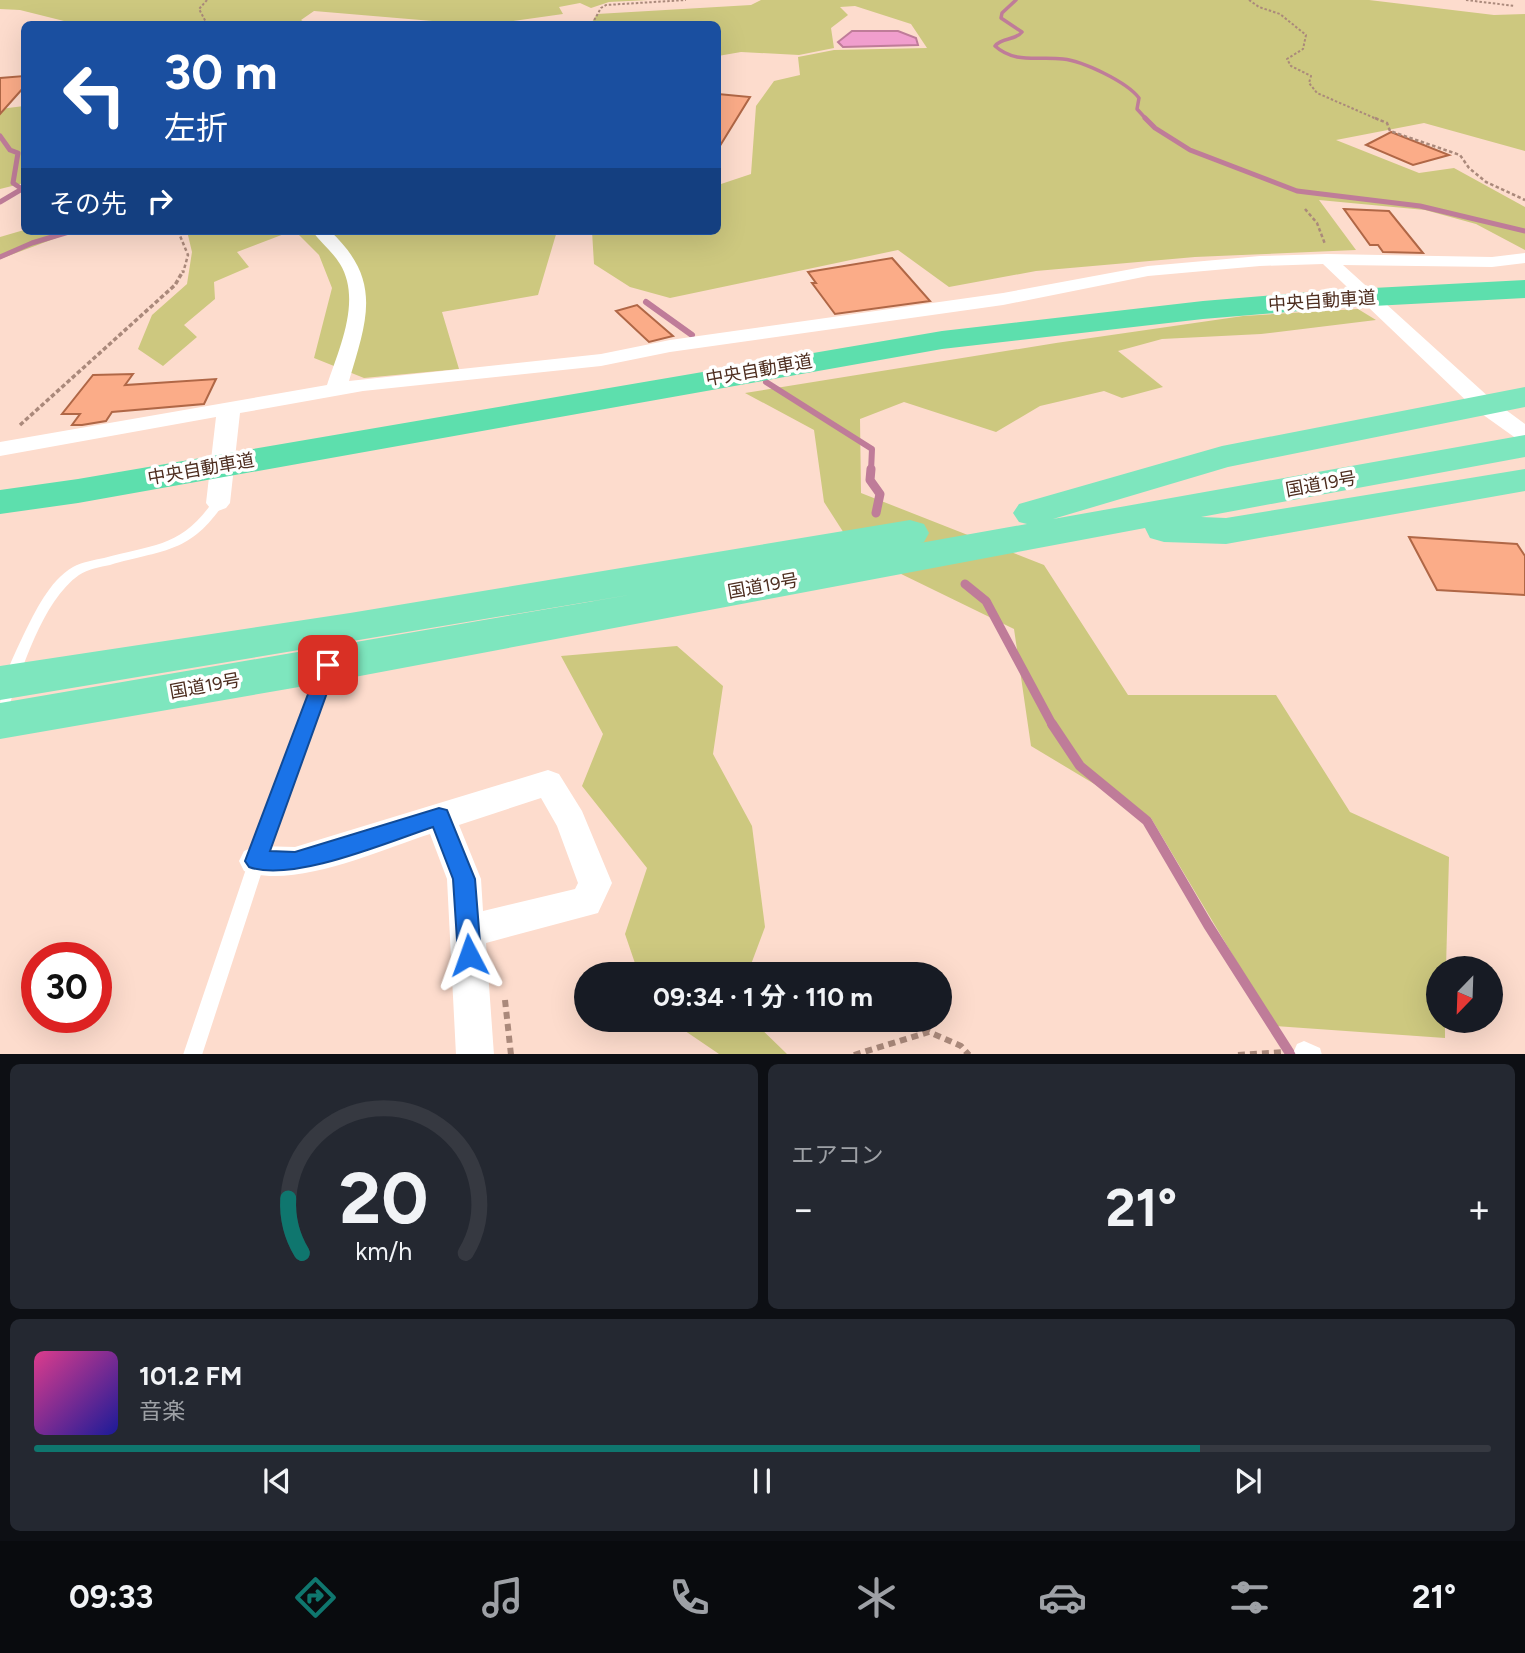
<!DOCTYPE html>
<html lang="ja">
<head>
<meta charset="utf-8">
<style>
  body { margin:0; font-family:Figtree,"Noto Sans JP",sans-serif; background:#242831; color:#f1f3f6; height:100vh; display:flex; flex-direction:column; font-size:26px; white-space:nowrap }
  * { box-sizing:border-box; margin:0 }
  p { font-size:23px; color:#9ea1a6 }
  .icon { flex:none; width:38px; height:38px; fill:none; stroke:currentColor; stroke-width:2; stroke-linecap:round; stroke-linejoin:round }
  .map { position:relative; height:1054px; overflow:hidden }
  .panel { display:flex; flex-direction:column; gap:10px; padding:10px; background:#0d0f14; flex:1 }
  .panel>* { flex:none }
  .guide { position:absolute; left:21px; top:21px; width:700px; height:214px; border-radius:10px; box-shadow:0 7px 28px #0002; background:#1a4fa0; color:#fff; overflow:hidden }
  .needle { width:46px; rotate:203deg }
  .fabs { position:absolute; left:1426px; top:956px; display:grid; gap:14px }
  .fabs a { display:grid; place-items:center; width:77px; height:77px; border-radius:50%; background:#171b24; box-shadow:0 7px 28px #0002; font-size:35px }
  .speed { position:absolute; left:21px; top:942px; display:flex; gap:14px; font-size:35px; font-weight:700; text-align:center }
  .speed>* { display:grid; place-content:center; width:91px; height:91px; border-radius:50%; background:#171b24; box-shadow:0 7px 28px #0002; line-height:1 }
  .speed .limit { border:10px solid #d22; background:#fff; color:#111 }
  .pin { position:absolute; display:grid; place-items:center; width:60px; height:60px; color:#fff; margin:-30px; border-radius:14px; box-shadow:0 4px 10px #0006 }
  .me { position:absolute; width:77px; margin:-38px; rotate:356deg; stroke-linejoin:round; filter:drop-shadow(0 0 5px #0008) }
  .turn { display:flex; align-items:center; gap:24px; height:147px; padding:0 28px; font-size:32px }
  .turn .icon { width:91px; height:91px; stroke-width:2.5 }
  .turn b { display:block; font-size:49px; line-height:60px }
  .then { display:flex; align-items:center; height:66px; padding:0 28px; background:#0003; gap:14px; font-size:26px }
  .big { font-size:52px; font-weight:700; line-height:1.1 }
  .panel .widget { flex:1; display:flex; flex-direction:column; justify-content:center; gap:10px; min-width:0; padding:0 24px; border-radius:10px; background:#242831 }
  .panel .dial { align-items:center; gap:0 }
  .dial svg { height:182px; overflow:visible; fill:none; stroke:#363941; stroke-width:7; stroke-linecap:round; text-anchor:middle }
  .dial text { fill:#f1f3f6; stroke:none }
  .song { display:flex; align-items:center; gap:21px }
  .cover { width:84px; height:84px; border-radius:10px; background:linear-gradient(135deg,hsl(330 70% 55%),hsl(240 70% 35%)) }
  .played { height:7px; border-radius:4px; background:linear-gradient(90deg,#0f766e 80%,#363941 80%) }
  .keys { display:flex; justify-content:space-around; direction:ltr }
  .heat { display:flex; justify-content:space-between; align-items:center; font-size:38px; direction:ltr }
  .panel .tiles { flex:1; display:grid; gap:10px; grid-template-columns:1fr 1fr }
  .widget:last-child { grid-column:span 2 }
  .trip { position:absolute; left:574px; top:962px; width:378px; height:70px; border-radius:35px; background:#171b24; box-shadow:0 7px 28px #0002; font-weight:700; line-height:70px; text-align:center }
  .menu { display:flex; height:112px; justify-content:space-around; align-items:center; background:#090b0e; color:#9ea1a6 }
  .menu .icon { width:49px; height:49px }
  .menu .active { color:#0f766e }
  .menu b { font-size:32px; color:#f1f3f6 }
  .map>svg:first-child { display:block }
  .green { fill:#cdc87f }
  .water { fill:#f09ecd; stroke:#bf7c99; stroke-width:2 }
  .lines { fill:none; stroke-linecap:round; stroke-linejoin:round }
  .stream-far4 { stroke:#bf7c99; stroke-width:3.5 }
  .stream-far3 { stroke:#bf7c99; stroke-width:5 }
  .stream-far2 { stroke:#bf7c99; stroke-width:6 }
  .stream-far1 { stroke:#bf7c99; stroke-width:9 }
  .stream { stroke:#bf7c99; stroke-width:10 }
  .building { fill:#fbac88; stroke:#b06746; stroke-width:2 }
  .path-far3 { stroke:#aa897b; stroke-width:2; stroke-dasharray:2.5 2; stroke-linecap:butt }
  .path-far2 { stroke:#aa897b; stroke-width:2.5; stroke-dasharray:3.5 2.5; stroke-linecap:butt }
  .path-far1 { stroke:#aa897b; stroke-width:3.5; stroke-dasharray:4.5 2.5; stroke-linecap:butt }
  .path { stroke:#aa897b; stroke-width:6; stroke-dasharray:7 5; stroke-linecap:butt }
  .service { fill:#fff; fill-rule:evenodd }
  .minor { fill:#fff; fill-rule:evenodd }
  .trunk { fill:#7ee6be; fill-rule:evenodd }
  .motorway { fill:#5ddfad; fill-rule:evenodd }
  .route { fill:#1a73e8; stroke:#114b97; stroke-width:2 }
  .labels { text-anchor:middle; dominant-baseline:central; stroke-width:7; stroke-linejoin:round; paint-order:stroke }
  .street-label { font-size:18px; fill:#4d2d1f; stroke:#fff }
</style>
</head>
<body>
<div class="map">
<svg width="1525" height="1055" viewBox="0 0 1525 1055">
  <rect width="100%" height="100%" fill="#fddccd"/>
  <g class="green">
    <path d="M0 0H648L609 2 591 8 580 3 559 7 563 14 491 24H468L314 11 301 20 307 24H76L20 10 0 9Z"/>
    <path d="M761 0H1369L1494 15 1525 14V151L1424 123 1336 140 1419 173 1454 168 1525 207V250L1476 224 1425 210 1319 200 1356 250 1195 257 1036 271 949 287 898 250 670 298 630 287 594 264 592 231H718V185L751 174 756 106 774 81 800 75 798 57 834 50 927 48 911 24 855 6 840 7 848 15 831 28 834 48 799 55 741 52 718 56V24L592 22 597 14 751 5Z"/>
    <path d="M24 106V183L0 189V109Z"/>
    <path d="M24 230V231H75L0 259V237Z"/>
    <path d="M187 231H292L237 252 249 267 214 282 215 299 184 325 197 337 163 366 138 349 152 315 187 284 192 252Z"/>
    <path d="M295 231H557L538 295 442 312 459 369 364 378 314 358 332 288 319 255Z"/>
    <path d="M1358 309 1376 320 1261 334 1162 339 1118 351 1163 387 1122 398 1104 391 1040 406 996 432 904 402 860 419 861 493 1044 565 1128 695H1276L1350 812 1449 857 1446 968H1438V1020H1445V1038L1275 1026 1151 818 1031 746 1014 629 856 552 824 502 814 430 745 393 1056 343 1243 316Z"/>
    <path d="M677 646 723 686 713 754 752 826 765 927 747 975H639L625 934 647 868 582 786 603 734 561 656Z"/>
    <path d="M669 1020H756L757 1025 787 1054H719Z"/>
  </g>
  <path class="water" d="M852 31H898L916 38 918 45 843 47 838 42Z"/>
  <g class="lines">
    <path class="stream-far4" d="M1016 0 1002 13 1001 18 1022 32C1015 41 1002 37 995 46 1015 64 1038 56 1063 59 1083 61 1127 82 1139 98L1137 109 1147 120"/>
    <g class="stream-far3">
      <path d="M1145 118 1155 128 1190 150 1297 191 1420 206 1525 231"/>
      <path d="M0 136 10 150 18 153 13 183 22 189 0 202"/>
      <path d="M0 257 32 243 72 231"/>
    </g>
    <g class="stream-far2">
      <path d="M646 302 692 335"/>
      <path d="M766 382 872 449 871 471"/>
    </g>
    <g class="stream-far1">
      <path d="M871 469 870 480 880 494 876 513"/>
      <path d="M965 584 986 601 1053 726"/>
    </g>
    <path class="stream" d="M1052 724 1080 766 1147 821 1208 925 1291 1055"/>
  </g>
  <g class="building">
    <path d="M24 76V87L0 114V78Z"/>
    <path d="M718 94 750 97 718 149Z"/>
    <path d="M1391 132 1449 155 1413 165 1366 145Z"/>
    <path d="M1344 209 1389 211 1423 253 1383 252 1378 245H1370Z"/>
    <path d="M892 258 930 301 835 314 812 283H816L808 272Z"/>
    <path d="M637 305 673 336 649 342 616 311Z"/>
    <path d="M133 374 125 385 216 379 204 404 112 412 106 421 82 425H72L80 414H62L93 375Z"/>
    <path d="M1409 537 1517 544 1525 556V595L1437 590Z"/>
  </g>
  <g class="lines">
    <g class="path-far3">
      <path d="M207 0 199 9 207 24"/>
      <path d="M1249 0 1259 7 1280 14 1306 35 1303 49 1287 59 1291 66 1311 76 1309 83 1317 93 1379 120"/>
      <path d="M1466 0 1515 6"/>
      <path d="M592 24 601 8 606 5 686 0"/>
    </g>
    <g class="path-far2">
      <path d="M1375 118 1387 123 1390 131 1460 155 1469 168 1486 182 1525 200"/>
      <path d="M1305 209 1317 223 1325 244"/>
      <path d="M178 231 188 255 183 273"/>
    </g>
    <path class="path-far1" d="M20 425 175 285 183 271"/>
    <g class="path">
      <path d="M505 1000 511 1055"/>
      <path d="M854 1055 929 1032 961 1046 969 1055"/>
      <path d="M1238 1055 1286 1052"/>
    </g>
    <g class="service">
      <path d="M218 499 224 503C190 554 164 549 110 565 100 567 88 569 79 575 42 601 22 670 7 712L5 716 0 718C0 709 0 699 1 691 5 673 15 653 23 636 35 612 49 581 73 567 82 562 94 560 104 558 154 544 181 548 214 500Z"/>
      <path d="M327 663 332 664 334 668 285 801 202 1055H183L269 801 320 668 322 664Z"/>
      <path d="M1304 1041 1320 1048 1322 1055H1296L1294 1051 1297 1044Z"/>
    </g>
    <g class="minor">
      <path d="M312 231H330C383 280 367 320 349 381L601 354 670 340 1003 293 1148 266 1260 256 1327 254 1492 257 1525 253V263L1492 267 1343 265 1491 399 1525 424V441L1517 439 1475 409 1323 264 1260 266 1148 276 1003 305 670 352 601 366 363 391 240 413 230 503 226 508 218 511 210 508 206 503 216 417 0 456V442L327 385C339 349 362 300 340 264 332 251 321 243 312 231Z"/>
      <path d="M548 770 559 774 582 811 612 883 598 913 486 943 494 1055H456L447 879 430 834C380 850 293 890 244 871L239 861 244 851 256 846 295 847ZM541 798 557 826 578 883 575 889 483 911 481 879 459 825Z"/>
    </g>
    <path class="trunk" d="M1525 387V407L1228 467 1053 519 1525 435V457L1201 517 1226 518 1525 469V491L1226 544 1164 542 1150 538 1145 528 328 682 0 739V703L635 594 0 700V666L350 613 910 520 924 524 929 533 924 542 920 543 1027 524 1019 522 1013 513 1019 504 1222 446Z"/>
    <path class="motorway" d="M1525 280V298L1335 308 1203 319 942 349 78 503 0 514V490L78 479 942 331 1203 301 1335 290Z"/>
  </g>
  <path class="route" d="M328 658 335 660 337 665 270 851 295 852 439 808 447 810 475 879 481 955 477 963 469 966 461 963 458 955 453 879 433 827C388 842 292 883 249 867L245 861 319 665 322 660Z"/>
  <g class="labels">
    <g class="street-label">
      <text transform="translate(1322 301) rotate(-4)">中央自動車道</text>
      <text transform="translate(759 370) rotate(-10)">中央自動車道</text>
      <text transform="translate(201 469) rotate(-10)">中央自動車道</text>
      <text transform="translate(1321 484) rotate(-10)">国道19号</text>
      <text transform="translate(763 586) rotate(-10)">国道19号</text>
      <text transform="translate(205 686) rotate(-10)">国道19号</text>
    </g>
  </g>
</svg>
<div class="fabs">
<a><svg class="needle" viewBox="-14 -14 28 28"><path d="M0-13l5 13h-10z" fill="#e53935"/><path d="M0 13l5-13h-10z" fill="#9ea1a6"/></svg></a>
</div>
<div class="speed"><div class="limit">30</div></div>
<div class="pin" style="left:328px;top:665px;background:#d93025"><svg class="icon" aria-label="arrive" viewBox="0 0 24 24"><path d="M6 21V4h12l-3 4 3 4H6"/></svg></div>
<svg class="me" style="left:469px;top:955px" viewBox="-20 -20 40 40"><path d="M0-17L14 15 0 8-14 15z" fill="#1a73e8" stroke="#fff" stroke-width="4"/></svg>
<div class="trip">09:34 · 1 分 · 110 m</div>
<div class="guide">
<div class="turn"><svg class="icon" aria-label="left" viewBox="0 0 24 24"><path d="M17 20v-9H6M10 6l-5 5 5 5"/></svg><div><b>30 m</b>左折</div></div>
<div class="then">その先<svg class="icon" aria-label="right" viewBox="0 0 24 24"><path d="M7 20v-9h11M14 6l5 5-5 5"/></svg></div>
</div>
</div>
<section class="panel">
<div class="tiles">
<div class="widget dial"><svg viewBox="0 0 100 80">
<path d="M14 69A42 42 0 1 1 86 69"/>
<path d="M14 69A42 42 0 0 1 8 45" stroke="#0f766e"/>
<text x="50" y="56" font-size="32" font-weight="700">20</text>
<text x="50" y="72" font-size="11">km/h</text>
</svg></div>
<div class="widget"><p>エアコン</p>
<div class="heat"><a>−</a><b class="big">21°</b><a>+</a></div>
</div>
<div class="widget">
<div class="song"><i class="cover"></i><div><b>101.2 FM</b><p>音楽</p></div></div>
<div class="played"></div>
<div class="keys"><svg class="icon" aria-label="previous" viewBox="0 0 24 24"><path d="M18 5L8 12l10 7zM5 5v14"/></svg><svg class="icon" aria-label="pause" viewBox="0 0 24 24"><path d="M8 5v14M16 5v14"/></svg><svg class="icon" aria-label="next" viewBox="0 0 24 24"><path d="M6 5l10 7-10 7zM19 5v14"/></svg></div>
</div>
</div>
</section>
<nav class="menu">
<b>09:33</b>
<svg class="icon active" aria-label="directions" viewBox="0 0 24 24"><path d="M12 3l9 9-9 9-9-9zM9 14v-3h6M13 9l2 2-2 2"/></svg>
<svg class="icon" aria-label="music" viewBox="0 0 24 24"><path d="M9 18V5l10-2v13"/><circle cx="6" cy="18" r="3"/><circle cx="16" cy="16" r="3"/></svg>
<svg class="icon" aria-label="phone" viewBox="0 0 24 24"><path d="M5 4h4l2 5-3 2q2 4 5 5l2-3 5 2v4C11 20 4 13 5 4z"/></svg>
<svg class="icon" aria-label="climate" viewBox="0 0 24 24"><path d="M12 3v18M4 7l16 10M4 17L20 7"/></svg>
<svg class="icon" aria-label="car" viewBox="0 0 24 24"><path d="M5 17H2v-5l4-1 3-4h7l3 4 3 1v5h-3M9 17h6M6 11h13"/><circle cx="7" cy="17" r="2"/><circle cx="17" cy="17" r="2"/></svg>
<svg class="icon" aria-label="filters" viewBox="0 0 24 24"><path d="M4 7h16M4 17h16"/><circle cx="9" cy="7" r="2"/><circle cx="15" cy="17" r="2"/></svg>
<b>21°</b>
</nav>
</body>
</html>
